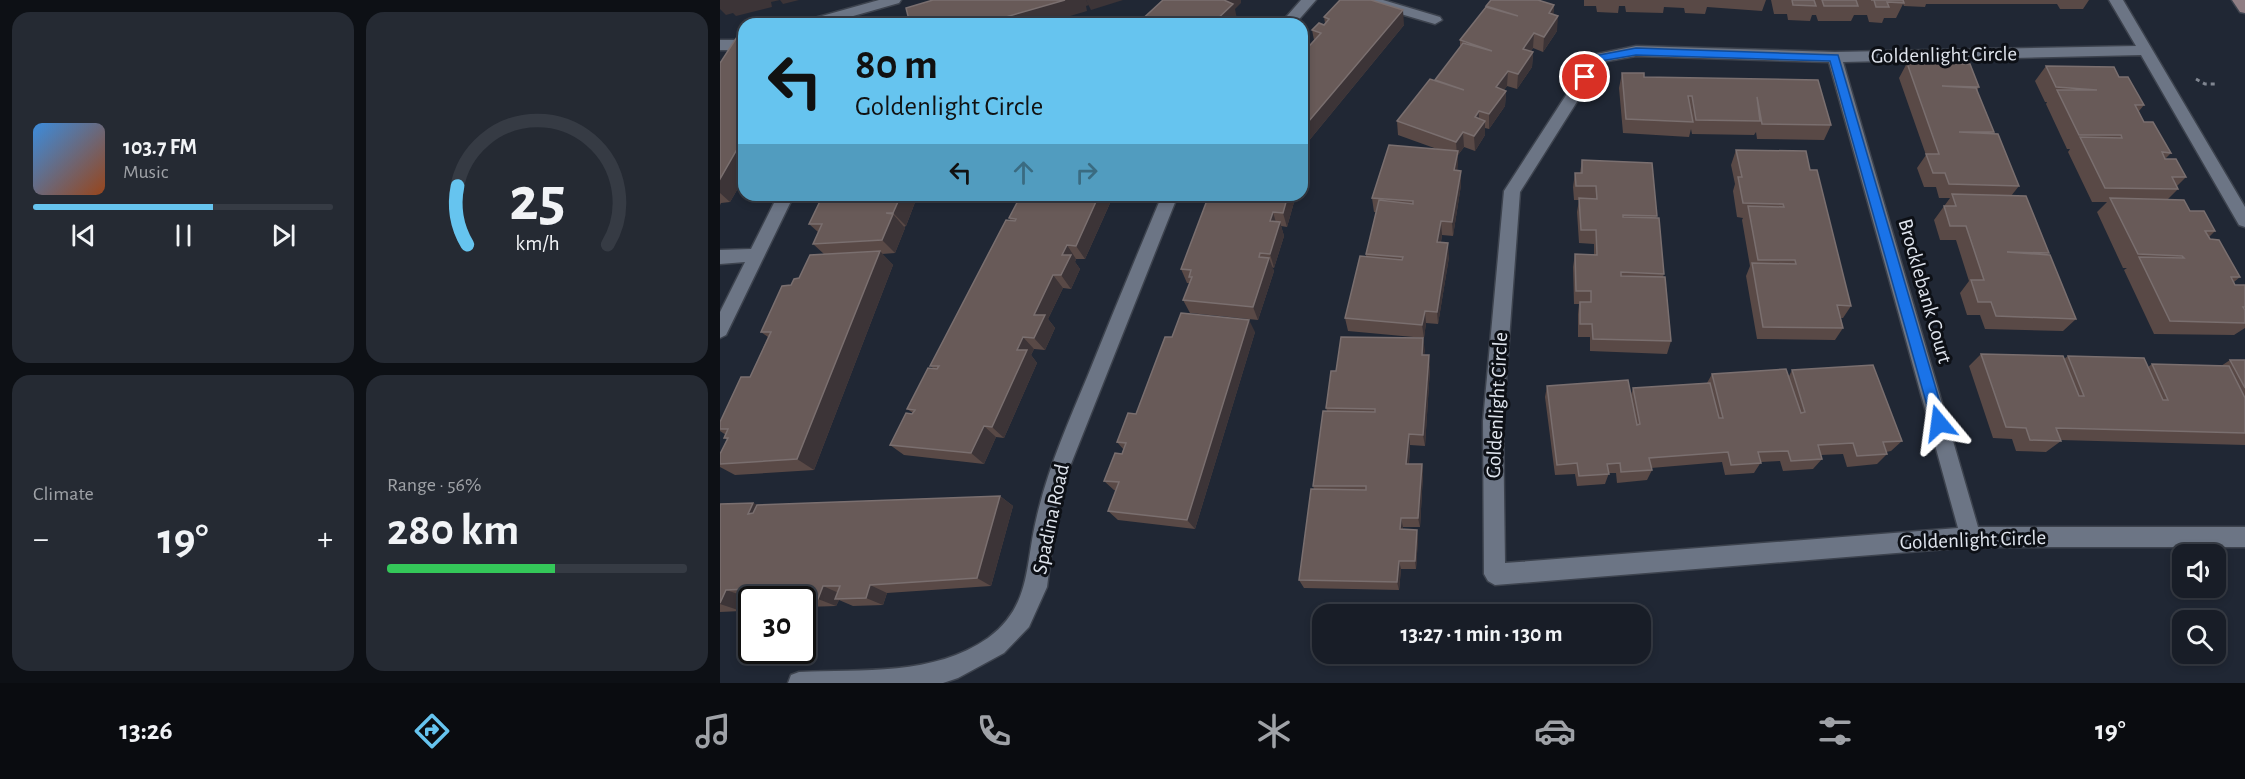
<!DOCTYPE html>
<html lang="en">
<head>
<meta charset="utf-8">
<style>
  body { margin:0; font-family:"Alegreya Sans",sans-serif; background:#252a33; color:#f1f3f6; height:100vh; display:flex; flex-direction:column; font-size:22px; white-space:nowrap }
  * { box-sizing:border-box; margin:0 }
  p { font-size:20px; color:#9fa2a7 }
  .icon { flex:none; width:33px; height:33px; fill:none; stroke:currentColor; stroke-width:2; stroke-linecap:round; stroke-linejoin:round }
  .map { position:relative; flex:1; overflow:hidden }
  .details { display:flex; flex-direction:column; gap:12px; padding:12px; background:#0d1015; width:720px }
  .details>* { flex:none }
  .banner { position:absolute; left:18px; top:18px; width:570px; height:183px; border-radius:18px; box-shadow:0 3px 9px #0003,0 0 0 2px #363b44; background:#66c4ef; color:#111; overflow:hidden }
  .buttons { position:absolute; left:1452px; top:544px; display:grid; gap:12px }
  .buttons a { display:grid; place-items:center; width:54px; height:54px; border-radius:12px; background:#181d27; box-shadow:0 3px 9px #0003,0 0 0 2px #363b44; font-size:30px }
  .speed { position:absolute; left:18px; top:586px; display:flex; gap:12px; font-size:30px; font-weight:700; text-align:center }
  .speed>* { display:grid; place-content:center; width:78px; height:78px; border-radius:50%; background:#181d27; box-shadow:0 3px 9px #0003,0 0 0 2px #363b44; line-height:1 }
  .speed .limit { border:3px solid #111; border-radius:9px; background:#fff; color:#111 }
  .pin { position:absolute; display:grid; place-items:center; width:51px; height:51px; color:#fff; margin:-26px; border:3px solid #fff; border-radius:50%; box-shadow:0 2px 6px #0007 }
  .me { position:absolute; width:66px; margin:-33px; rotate:344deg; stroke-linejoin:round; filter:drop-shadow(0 0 4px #0008) }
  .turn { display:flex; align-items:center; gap:21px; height:126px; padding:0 18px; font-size:27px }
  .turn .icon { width:78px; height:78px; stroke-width:2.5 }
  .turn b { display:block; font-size:42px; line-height:51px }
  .lanes { display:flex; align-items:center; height:57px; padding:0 18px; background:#0003; justify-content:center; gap:30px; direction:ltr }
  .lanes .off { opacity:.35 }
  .big { font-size:45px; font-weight:700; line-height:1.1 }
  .details .card { flex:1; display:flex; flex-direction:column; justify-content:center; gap:9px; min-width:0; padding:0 21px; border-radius:18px; background:#252a33 }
  .details .dial { align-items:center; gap:0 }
  .dial svg { height:156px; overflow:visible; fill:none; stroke:#363b44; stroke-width:7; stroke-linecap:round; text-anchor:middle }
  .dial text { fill:#f1f3f6; stroke:none }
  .song { display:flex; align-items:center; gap:18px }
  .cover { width:72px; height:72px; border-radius:9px; background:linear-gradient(135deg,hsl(210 70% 55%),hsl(20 70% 35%)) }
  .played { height:6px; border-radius:3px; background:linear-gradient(90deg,#66c4ef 60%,#363b44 60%) }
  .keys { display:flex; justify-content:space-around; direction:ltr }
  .heat { display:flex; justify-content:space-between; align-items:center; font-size:33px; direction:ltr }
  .charge { height:9px; border-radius:4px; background:linear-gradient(90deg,#34c759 56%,#363b44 0) }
  .details .tiles { flex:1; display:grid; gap:12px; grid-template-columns:repeat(2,1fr) }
  .trip { position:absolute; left:592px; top:604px; width:339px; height:60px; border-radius:18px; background:#181d27; box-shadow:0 3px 9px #0003,0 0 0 2px #363b44; font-weight:700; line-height:60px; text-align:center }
  .menu { display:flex; height:96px; justify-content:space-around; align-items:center; background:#0a0c10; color:#9fa2a7 }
  .menu .icon { width:42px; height:42px }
  .menu .current { color:#66c4ef }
  .menu b { font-size:27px; color:#f1f3f6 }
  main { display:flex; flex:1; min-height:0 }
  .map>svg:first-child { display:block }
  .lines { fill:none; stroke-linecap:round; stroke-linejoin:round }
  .lane-casing { stroke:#3d434e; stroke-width:3 }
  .street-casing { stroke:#3d434e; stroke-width:3 }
  .secondary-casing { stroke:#3d434e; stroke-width:3 }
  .path { stroke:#808691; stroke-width:3; stroke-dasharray:4 4; stroke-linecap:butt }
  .lane { fill:#6c7585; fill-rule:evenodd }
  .street { fill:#6c7585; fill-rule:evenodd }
  .secondary { fill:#8f7d83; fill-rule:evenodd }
  .wall { fill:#594946 }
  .shaded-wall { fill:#3c3437 }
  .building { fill:#685a58; stroke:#7a6f6f; stroke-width:1.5 }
  .route { fill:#1a73e8; stroke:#114b97; stroke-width:1.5 }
  .labels { text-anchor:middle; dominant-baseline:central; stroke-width:6; stroke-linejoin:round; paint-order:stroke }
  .street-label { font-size:21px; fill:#e0e5ee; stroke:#0d1016 }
</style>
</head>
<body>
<main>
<section class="details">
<div class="tiles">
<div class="card">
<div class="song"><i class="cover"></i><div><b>103.7 FM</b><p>Music</p></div></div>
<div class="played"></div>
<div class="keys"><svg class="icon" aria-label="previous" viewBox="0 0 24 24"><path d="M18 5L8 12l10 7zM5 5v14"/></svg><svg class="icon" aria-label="pause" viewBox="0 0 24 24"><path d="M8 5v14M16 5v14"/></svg><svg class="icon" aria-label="next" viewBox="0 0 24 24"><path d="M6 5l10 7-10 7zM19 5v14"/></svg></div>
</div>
<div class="card dial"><svg viewBox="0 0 100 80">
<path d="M14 69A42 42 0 1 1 86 69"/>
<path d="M14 69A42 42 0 0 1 9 39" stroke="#66c4ef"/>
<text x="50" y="56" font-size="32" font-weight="700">25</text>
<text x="50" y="72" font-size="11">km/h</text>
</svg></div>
<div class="card"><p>Climate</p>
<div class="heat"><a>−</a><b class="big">19°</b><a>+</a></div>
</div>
<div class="card"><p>Range · 56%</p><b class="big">280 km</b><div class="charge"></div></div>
</div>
</section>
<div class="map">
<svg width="1525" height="683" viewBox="0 0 1525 683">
  <rect width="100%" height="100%" fill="#202734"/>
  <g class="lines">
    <defs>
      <path id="lane" d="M0 40H14L21 45 14 50H0Z"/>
      <g id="street">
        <path d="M159 0H181L179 3 105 24H82L84 21Z"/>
        <path d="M581 0H596L575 24H560Z"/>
        <path d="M641 0H663L720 17 722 20 715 24 643 3Z"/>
        <path d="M1389 0H1403L1525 207V227L1519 225 1421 55 1123 62 1258 527H1525V547H1251L775 585 768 581 764 574 763 421 784 191 872 55 916 46 1115 52 1416 46ZM916 56 1109 62 1238 528 785 563 783 421 800 192 882 62Z"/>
        <path d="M58 195H74L6 335 0 338V312L25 262 0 264V250L31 249Z"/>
        <path d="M442 195H458L347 474 335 523 327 587 309 627 284 653 238 678 223 683H68L71 675 79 672C142 669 214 676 268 638 311 606 305 566 316 520 327 470 348 423 368 375 392 315 417 255 442 195Z"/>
      </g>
      <path id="secondary" d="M1512 0H1525V13L1520 12Z"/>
    </defs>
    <use href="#lane" class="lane-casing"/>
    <use href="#street" class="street-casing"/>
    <use href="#secondary" class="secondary-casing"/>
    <path class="path" d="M1476 79 1485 84H1498"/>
    <use href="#lane" class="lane"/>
    <use href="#street" class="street"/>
    <use href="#secondary" class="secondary"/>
  </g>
  <g class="wall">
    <path d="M864 0H1046L1042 11 987 7 985 14 965 13 964 8 944 7 943 13 906 12 905 6H899L898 13 877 12 876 6H864Z"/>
    <path d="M1051 0H1369L1363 9H1340L1337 4H1206L1205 7 1184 6 1183 4 1176 18H1164L1162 23 1149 22 1147 15H1134L1131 21H1098L1096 15H1092L1090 21 1068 20 1067 14H1054Z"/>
    <path d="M834 5 833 15 837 31 823 52 813 48 811 51 813 52 812 67 797 89 787 86 784 90 786 91 785 106 769 129 765 128V135L755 151 744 147 738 155 737 171 741 185 733 236 722 235 721 242 729 257 718 324 706 323 704 338 628 331 625 318 646 257V254L656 212H654L652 198 717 149 678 135 677 121 715 81V80L740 47V40L766 7V6Z"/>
    <path d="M604 17 684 25 587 143 589 152 582 175V54L594 40 592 30 604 25 605 23Z"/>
    <path d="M24 36V178L10 202 1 203 0 205V63Z"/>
    <path d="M1187 63 1259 87 1257 91 1274 132 1273 134 1299 186 1291 196 1329 253 1327 255 1356 319 1343 331 1265 329 1260 315H1247L1240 293 1249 281 1236 240H1220L1214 220 1230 198H1219L1216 187H1204L1197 168 1206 155 1179 78Z"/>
    <path d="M1326 66 1399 77 1424 105 1419 111 1424 122 1451 153 1445 159 1466 177 1457 186 1458 189 1448 199 1470 211 1495 231 1489 237 1520 277 1514 282 1515 285H1525V328L1514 335 1434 334 1404 270 1407 268H1403L1377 212 1387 202H1372L1348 152 1350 149H1347L1326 104 1327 102H1325L1315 81Z"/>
    <path d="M902 73 924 77 1111 125 1104 140 1037 139 1036 132 1034 135 972 134 971 129 969 137 903 133 899 88Z"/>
    <path d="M1016 150 1090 170 1131 306 1123 318H1121L1123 328 1115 340 1037 339 1026 276 1030 266 1022 220 1023 218 1017 217 1013 191 1015 184 1011 165Z"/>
    <path d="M862 160 937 216 936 218 944 274 943 277 951 341 947 354 870 351V337H858V314L859 304H854L853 267 855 254H874V244L859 243 857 212 859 200H854L853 187 855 173H860Z"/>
    <path d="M103 195H196L197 197 186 226 184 227 185 228 175 253 162 254 173 265 94 470 15 475 0 467V454L7 439 4 438 6 435 0 431V422L30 377 48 337 41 332 71 285 104 254 93 244 98 232 89 224Z"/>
    <path d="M576 195 567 227 561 226 564 236 554 268 552 267 554 271 538 320 470 313 463 300 470 283H467L461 269Z"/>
    <path d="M388 196 391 201 365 259H356L355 262 360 269 351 289 343 288 328 319 335 328 325 350 314 349 311 355 317 363 284 438 276 437 264 464 184 455 170 445 193 413 187 409 213 368 210 366 291 221 289 218Z"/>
    <path d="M535 332 475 529 398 520 388 511 396 491 394 490 384 481 402 454 404 450 397 442 416 414 452 337Z"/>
    <path d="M703 338 704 355 710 368 705 446 690 445 689 464H702L703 474 700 527H683V529L698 538 696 569H681L679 590 584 588 579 580 594 489 593 486 607 411 606 408 616 371Z"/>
    <path d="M1261 354 1344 359 1348 356 1428 367 1432 364 1501 366 1510 360H1525V445L1340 440 1341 441 1326 452 1296 451 1292 439 1273 438 1249 366Z"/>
    <path d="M1072 370 1182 441 1171 451 1166 452 1167 454 1157 464 1127 467 1123 454 1101 455 1102 459 1093 469 1063 471 1060 461 1041 462 1034 473 1005 475 1002 462 931 468 932 470 927 480 897 483 896 473H889L885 484 857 486 855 474 835 475 825 397 827 386 911 395 913 388 987 383 992 374 1069 376Z"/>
    <path d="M280 496 293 506 271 586 167 593 163 605 133 606 119 600 116 606 86 607 82 606V600H67L69 595 27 597 21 611 0 612V504L33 503 37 505Z"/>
  </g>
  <g class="shaded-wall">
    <path d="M0 0H79L63 4 60 0 51 2 52 7 16 16 13 13 6 15 0 9Z"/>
    <path d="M345 0H366L369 5 366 6 367 11 323 24H261L260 20Z"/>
    <path d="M366 0H403L371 10Z"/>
    <path d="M504 0H521V3L515 9 517 19 512 24H492Z"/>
    <path d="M834 5 833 20 829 13Z"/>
    <path d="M683 10 684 25 587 143 583 128Z"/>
    <path d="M838 16 837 31 823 52 824 37Z"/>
    <path d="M814 33 813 48 803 64V49Z"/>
    <path d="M813 52 812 67 797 89 798 74Z"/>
    <path d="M788 71 787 86 776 102V87Z"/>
    <path d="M786 91 785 106 769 129V114Z"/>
    <path d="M759 111V126L755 117Z"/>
    <path d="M765 121V135L755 151 754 136Z"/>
    <path d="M743 132 744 147 738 155V165L735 185 734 170 737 156 736 142Z"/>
    <path d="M24 137V178L10 202 0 193V179Z"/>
    <path d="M585 138 589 152 582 175V149Z"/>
    <path d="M741 171V185L733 236 732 222Z"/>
    <path d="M181 195H196L197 197 186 226 173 213Z"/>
    <path d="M379 195H388V196L391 201 365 259 356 246Z"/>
    <path d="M568 195H576L567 227 563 213Z"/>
    <path d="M553 212 557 226 550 221Z"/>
    <path d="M173 214 185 228 175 253 162 240Z"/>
    <path d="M721 221 722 235 718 256 717 242Z"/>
    <path d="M560 222 564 236 554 268 550 254Z"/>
    <path d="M728 243 729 257 718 324 717 312Z"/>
    <path d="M347 245 356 259 355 262 360 269 351 289 341 275 342 255Z"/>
    <path d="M160 251 173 265 94 470 77 459Z"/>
    <path d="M549 258 554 271 538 320 533 307Z"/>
    <path d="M333 275 343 288 328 319 335 328 325 350 314 338V315Z"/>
    <path d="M705 311 706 323 704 338 702 325Z"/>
    <path d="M529 320 535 332 475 529 467 520Z"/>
    <path d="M303 337 314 349 311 355 317 363 284 438 272 427 297 350Z"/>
    <path d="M703 338 705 351 703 367 702 355Z"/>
    <path d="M709 355 710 368 705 446 703 435Z"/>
    <path d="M264 426 276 437 264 464 251 453Z"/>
    <path d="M689 434 690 445 688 474 686 464Z"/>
    <path d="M702 464 703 474 700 527 698 518Z"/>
    <path d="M280 496 293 506 271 586 257 578Z"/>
    <path d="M33 503 52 512 28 514Z"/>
    <path d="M681 518 683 527 682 538 680 529Z"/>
    <path d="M697 530 698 538 696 569 695 561Z"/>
    <path d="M679 561 681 569 679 590 677 582Z"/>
    <path d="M150 585 167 593 163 605 146 598Z"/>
    <path d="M103 586 121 594 115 599 119 600 116 606 98 599Z"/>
    <path d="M6 590 27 597 21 611 0 604Z"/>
  </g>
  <g class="building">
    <path d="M213 0H345L265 23 263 18 260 20 261 24H190L186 8Z"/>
    <path d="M443 0H504L513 4 492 24H417Z"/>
    <path d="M620 0H651L683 10 583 128H582V54L601 33 592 30 599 23 604 25 609 19 604 17Z"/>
    <path d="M771 0H818L834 5 829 13 838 16 824 37 814 33 803 49 813 52 798 74 788 71 776 87 786 91 769 114 759 111 755 117 765 121 754 136 743 132 736 142 677 121 710 79 744 90 715 80 743 43 772 51 740 40 766 7 798 16 766 6Z"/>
    <path d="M1072 0H1094L1096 6 1073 5Z"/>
    <path d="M1102 0H1136L1138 6H1104Z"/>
    <path d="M1151 0H1183L1184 3 1167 2 1169 7H1156L1154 0Z"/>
    <path d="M24 36V137L0 179V63L17 37Z"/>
    <path d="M1187 63 1250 64 1259 87 1222 86 1256 88 1274 132H1239L1278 134 1299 186 1229 184 1225 173H1213L1206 154H1219Z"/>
    <path d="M1326 66 1394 67 1399 77H1408L1424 105H1415L1424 122H1433L1451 153 1442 152 1445 159H1456L1466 177H1452L1458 189 1385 188 1360 137 1402 138 1401 135H1359L1337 90H1377L1336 87Z"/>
    <path d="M902 73H924V77L1098 80 1111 125 1042 124 1037 97 1040 121 976 120 972 96H968L973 122 906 119Z"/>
    <path d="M582 138H585L582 149Z"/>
    <path d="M669 145 738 151 734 170 741 171 732 222 721 221 717 242 728 243 717 312 705 311 702 325 625 318 640 256 682 260 683 257 646 254 659 200 693 204V201L652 198Z"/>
    <path d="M1016 150 1086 151 1090 170H1097L1131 306 1117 305 1123 328 1043 327 1032 263 1076 264 1075 260H1038L1028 206 1064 207 1063 204 1023 203 1018 177H1022Z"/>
    <path d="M862 160 932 163 937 216 903 215V217L939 218 944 274 901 272V276L945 277 951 341 873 339 872 324H860V302H871V291H856L855 254 877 255 876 230H861L859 198 877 199 876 186H856L855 173H862Z"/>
    <path d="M1232 194 1306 196 1329 253 1287 252 1330 255 1356 319 1276 316 1271 302H1258L1251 280H1264L1246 226H1230L1224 206H1236Z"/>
    <path d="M103 195H181L173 213H166L173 214 162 240 93 244 102 224H89Z"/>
    <path d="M301 195H379L356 246 347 245 342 255H351L341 275H333L314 315H325L314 338 303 337 297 350H307L272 427 264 426 251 453 170 445 186 413 192 414 195 410 187 409 208 368 217 369 219 366H210L286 220 295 221 296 219 289 218Z"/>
    <path d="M489 195H568L563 213 553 212 550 221 560 222 550 254 540 253 539 257 549 258 533 307 463 300 472 277H469L471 270 461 269Z"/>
    <path d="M1390 198 1464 200 1470 211H1484L1495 231H1485L1490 239 1499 240 1520 277H1511L1515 285H1525V307H1523L1525 310V323L1450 321 1419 257 1464 258 1462 256 1418 254Z"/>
    <path d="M160 251 77 459 0 464V454L8 438H4L8 429H0V422L21 377H30L51 332H41L62 286 71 285 74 279 79 278 90 255Z"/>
    <path d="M461 313 529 320 467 520 388 511 399 482 384 481 395 453 402 454 406 443 397 442 408 413 416 414 445 337H452Z"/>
    <path d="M621 337 703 338 702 355H709L703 435 689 434 686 464H702L698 518H681L680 529 697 530 695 561H679L677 582 579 580 591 489 646 490V486H593L603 411 655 412V409L606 408 611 371H616Z"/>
    <path d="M1261 354 1343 356 1359 396H1364L1348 356 1424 358 1443 400H1448L1432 364 1509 366 1525 398V433L1336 428 1341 441 1310 440 1306 428 1286 427Z"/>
    <path d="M1510 360H1525V388Z"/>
    <path d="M1153 365 1182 441 1163 442 1167 454 1137 456 1133 443 1098 445 1102 459 1071 461 1068 451 1038 452 1041 463 1011 465 1008 452 929 458 932 470 901 472 900 463 887 464 889 474 859 476 857 463 837 465 827 386 908 380 917 425 920 424 913 388 990 383 999 418H1003L992 374 1066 369 1081 413 1085 412 1072 370Z"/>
    <path d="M280 496 257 578 150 585 146 598 115 599 120 586H103L98 599 69 600H67L72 587 6 590 0 603V504L33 503 28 514 33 513 37 505Z"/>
  </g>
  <path class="route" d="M916 48 1118 55 1226 423 1224 427H1214L1212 423 1110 61 916 55 881 61 869 80 865 81 860 77 874 56Z"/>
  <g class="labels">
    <g class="street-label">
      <text transform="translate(1224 55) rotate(-1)">Goldenlight Circle</text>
      <text transform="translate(1205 291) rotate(74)">Brocklebank Court</text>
      <text transform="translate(777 405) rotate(-87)">Goldenlight Circle</text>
      <text transform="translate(331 519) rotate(-78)">Spadina Road</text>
      <text transform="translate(1253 540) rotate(-2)">Goldenlight Circle</text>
    </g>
  </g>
</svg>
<div class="buttons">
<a><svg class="icon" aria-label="sound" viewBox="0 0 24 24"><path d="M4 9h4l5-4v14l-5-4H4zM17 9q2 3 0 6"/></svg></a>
<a><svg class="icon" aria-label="search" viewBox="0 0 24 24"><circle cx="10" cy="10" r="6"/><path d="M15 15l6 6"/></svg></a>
</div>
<div class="speed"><div class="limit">30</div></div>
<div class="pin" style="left:865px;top:77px;background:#d93025"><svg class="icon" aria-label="arrive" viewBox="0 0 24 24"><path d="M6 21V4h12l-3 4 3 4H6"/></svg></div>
<svg class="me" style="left:1219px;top:423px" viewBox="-20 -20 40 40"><path d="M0-17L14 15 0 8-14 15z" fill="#1a73e8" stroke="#fff" stroke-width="4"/></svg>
<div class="trip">13:27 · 1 min · 130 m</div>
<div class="banner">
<div class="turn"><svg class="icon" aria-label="left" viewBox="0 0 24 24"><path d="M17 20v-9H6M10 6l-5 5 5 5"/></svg><div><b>80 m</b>Goldenlight Circle</div></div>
<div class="lanes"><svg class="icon" aria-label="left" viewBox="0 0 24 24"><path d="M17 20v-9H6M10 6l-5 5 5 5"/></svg><svg class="icon off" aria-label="ahead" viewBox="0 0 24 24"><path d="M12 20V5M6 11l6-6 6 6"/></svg><svg class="icon off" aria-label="right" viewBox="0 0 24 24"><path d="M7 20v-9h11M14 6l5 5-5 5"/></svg></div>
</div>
</div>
</main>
<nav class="menu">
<b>13:26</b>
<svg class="icon current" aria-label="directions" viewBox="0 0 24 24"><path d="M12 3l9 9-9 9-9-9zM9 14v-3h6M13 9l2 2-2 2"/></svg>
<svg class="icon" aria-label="music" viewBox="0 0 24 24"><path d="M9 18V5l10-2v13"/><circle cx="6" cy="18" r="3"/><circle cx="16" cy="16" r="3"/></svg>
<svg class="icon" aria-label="phone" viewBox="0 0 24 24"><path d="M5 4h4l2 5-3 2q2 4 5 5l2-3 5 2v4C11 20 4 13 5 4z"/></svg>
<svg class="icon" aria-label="climate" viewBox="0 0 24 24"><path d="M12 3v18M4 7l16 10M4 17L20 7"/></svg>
<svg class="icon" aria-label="car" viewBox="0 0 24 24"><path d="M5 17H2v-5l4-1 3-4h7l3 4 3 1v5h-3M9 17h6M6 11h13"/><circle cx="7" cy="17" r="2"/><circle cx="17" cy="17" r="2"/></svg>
<svg class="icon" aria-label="filters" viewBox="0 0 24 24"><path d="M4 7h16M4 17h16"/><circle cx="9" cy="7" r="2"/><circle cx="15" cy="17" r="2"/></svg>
<b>19°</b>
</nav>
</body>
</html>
